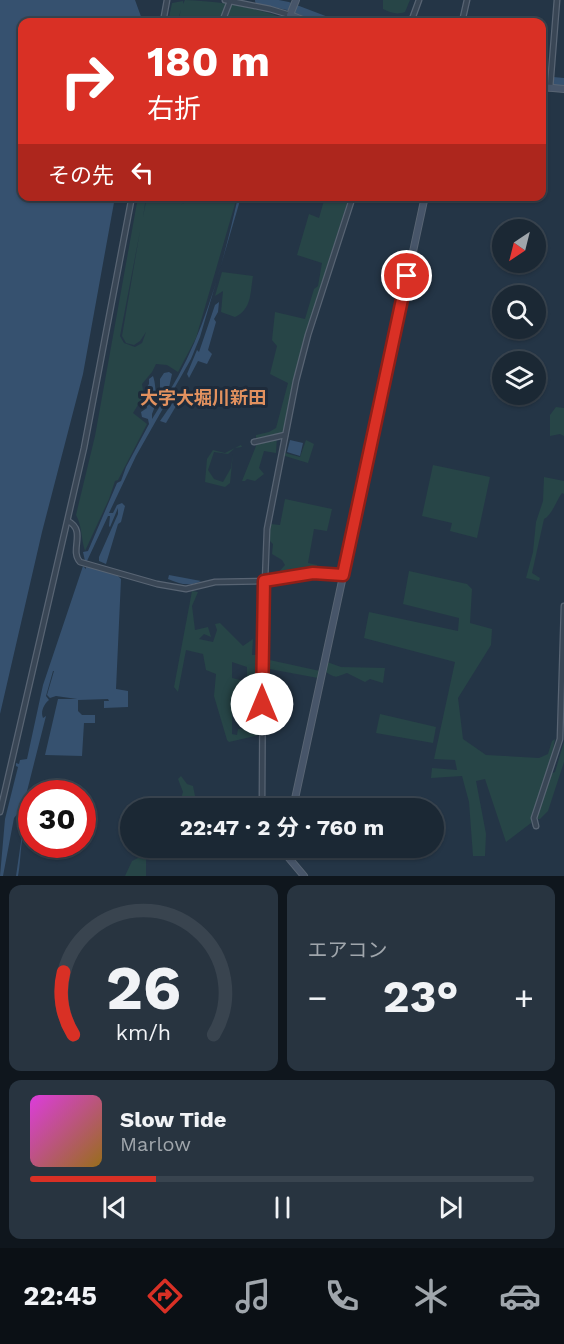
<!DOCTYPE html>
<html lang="ja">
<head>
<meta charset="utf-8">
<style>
  body { margin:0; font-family:"Work Sans","Noto Sans JP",sans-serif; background:#283440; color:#f1f3f6; height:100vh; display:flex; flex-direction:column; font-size:22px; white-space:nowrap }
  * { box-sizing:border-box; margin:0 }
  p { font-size:20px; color:#a0a6ac }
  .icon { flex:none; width:33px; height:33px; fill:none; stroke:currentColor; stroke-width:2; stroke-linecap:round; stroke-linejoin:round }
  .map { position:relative; height:876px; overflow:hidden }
  .sheet { display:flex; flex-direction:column; gap:9px; padding:9px; background:#0f161d; flex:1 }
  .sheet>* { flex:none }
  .banner { position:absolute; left:18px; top:18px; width:528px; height:183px; border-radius:12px; box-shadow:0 2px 4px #0004,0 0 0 2px #39444f; background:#d93025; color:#fff; overflow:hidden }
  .needle { width:39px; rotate:215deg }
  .tools { position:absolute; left:492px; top:219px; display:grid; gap:12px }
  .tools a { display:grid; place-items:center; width:54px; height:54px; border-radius:50%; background:#1b2834; box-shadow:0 2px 4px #0004,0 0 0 2px #39444f; font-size:30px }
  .speed { position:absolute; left:18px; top:780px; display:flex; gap:12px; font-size:30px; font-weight:700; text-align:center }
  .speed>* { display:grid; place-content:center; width:78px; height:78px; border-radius:50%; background:#1b2834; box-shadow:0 2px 4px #0004,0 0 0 2px #39444f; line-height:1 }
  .speed .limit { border:9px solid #d22; background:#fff; color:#111 }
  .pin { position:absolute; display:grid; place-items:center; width:51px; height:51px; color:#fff; margin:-26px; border:3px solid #fff; border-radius:50%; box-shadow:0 2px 6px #0007 }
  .me { position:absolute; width:66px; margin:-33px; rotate:0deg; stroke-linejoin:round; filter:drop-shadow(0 0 4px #0008) }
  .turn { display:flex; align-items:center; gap:21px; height:126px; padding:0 30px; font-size:27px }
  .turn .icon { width:78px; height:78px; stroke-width:2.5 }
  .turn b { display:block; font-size:42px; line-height:51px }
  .then { display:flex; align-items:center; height:57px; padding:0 30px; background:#0003; gap:12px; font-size:22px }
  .big { font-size:45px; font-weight:700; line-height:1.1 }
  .sheet .tile { flex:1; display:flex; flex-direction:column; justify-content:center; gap:9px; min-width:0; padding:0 21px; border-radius:12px; background:#283440 }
  .sheet .dial { align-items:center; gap:0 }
  .dial svg { height:156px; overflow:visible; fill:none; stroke:#39444f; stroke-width:7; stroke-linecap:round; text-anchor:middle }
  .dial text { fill:#f1f3f6; stroke:none }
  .song { display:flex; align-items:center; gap:18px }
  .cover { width:72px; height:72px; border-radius:9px; background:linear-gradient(135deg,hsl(300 70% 55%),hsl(40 70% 35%)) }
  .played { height:6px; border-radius:3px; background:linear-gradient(90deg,#d93025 25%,#39444f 25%) }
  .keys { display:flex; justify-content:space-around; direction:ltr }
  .heat { display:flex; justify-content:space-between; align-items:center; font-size:33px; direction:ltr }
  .sheet .tiles { flex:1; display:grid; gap:9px; grid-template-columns:1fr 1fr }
  .tile:last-child { grid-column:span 2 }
  .trip { position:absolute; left:120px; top:798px; width:324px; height:60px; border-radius:30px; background:#1b2834; box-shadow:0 2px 4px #0004,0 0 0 2px #39444f; font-weight:700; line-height:60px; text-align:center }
  .menu { display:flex; height:96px; justify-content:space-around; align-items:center; background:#0b1015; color:#a0a6ac }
  .menu .icon { width:42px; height:42px }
  .menu .active { color:#d93025 }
  .menu b { font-size:27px; color:#f1f3f6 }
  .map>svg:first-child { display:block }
  .green { fill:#274547; fill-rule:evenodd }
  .water { fill:#36516f }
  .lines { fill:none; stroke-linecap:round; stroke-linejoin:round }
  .river { stroke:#36516f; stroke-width:8 }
  .street-casing { stroke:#586473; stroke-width:7 }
  .secondary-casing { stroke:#586473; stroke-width:8 }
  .street { stroke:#394655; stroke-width:4.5 }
  .secondary { stroke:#475569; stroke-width:6 }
  .route-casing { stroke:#8d1f18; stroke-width:15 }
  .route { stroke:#d93025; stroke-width:10 }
  .labels { text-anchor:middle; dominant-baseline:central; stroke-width:6; stroke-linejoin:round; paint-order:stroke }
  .quarter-label { font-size:18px; font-weight:bold; fill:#e2915f; stroke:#1e2b3b }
</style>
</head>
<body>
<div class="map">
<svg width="564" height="876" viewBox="0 0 564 876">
  <rect width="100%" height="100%" fill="#243546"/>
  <g class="green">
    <path d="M185 0C221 2 246 5 280 17L281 20V18L292 22H178L181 10 177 22H168L172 3 183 1V4Z"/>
    <path d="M383 0H410L405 12C397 15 391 13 383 9Z"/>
    <path d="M138 197H146L143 217 147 197H191L181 205 192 197H237L196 338 178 372 167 365 156 364 152 372 142 384 144 395 133 413 147 424 118 480 115 481 109 499 85 551C81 539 82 525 76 515L95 436ZM140 231 122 336 126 343 134 345 140 341 146 332 142 343 135 347 124 343 120 336Z"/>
    <path d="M325 197H349L308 326 283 433 277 435 276 453 264 451 259 468 264 474 255 481 247 479 245 481H242L256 446V435L269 432 276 428 288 383 270 374 277 346 272 340 275 312 305 319 314 289 318 286 322 263 297 255 309 214 319 218Z"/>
    <path d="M222 272 253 276C250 293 252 309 235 317L221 312 223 291 215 296Z"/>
    <path d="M556 407 564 408V436L560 434 550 436V415Z"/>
    <path d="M306 440 314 444 308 463 285 456V453L300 457Z"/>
    <path d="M241 445 242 447 235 448 228 454 214 452 208 470 214 479 223 482 231 468 233 454 230 483 225 487 205 482 207 459 213 450 225 453Z"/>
    <path d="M433 465 490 477 477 538 450 531 452 523 422 516Z"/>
    <path d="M544 477 564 481V494L562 493C556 501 552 515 544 519L532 573 540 578 539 581 526 578 533 552 536 522 543 501Z"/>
    <path d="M285 499 332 509 327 531 314 529 308 563 317 565 318 569 266 579V574L278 573 285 565 282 560 272 554 273 544 268 539 270 524 280 525Z"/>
    <path d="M409 571 467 584 472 589 470 623 492 629 491 645 458 698 463 739 486 755 539 758 548 754 552 741 555 739 550 767 531 823 506 842 485 779 476 781 486 834 485 856H473L469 802 462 776 431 778 432 768 457 770 455 760 434 759 455 662 364 638 369 612 458 631 459 618 403 604Z"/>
    <path d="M192 591 198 592 192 606 195 630 208 627 211 637 204 634 199 639 213 642 217 630 215 624 220 623 243 646 253 639 252 655H258L259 631 261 629 260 682 244 677 247 676V667L232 662V678L244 681 239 693 242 699 232 706V734L237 735 238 729 259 727V735L229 742 227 740 214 696 216 674 206 670 203 654 186 650 178 692 174 687Z"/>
    <path d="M265 639V659L320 671 318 678 264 668Z"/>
    <path d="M327 662 341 667 385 668 383 683 370 679 365 682 347 673C335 677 337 679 326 672Z"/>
    <path d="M380 714 436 727 433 743 376 733Z"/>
    <path d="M564 742V762L548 811 540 819H536L551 774 555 772Z"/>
    <path d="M181 776 187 784 193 786 196 801H222L225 803 224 808H178L183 792 178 779Z"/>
    <path d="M146 854V876H125L132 861Z"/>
  </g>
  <g class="water">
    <path d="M0 0H135L143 22H22V196L115 197 83 374 42 532 0 714Z"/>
    <path d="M238 197H241L200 337 191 359 136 456 109 513H113L117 505 122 503 125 506 121 522 118 524 106 564 99 561V557L118 514V508L110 527 109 526 110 516H108L87 561H85L83 552 88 551 117 483 121 481 126 467 149 424 148 419 142 417 141 412 147 408 145 390 149 384V379L153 376C156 384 155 393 157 401L152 414V419L167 395H160V379L164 373 169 372 172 374 168 392H169C205 333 223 263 238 197Z"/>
    <path d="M219 302 218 312 214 319 216 322 208 350 212 354 207 364 198 361 189 378 187 374 197 350 199 352 215 305Z"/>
    <path d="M176 398 179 401 166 423 160 421Z"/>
    <path d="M290 440 303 443 300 456 287 452Z"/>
    <path d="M83 566 86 569V566L116 574 121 579 116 689 128 691V707L104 708V701H109L108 699 78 700V711L82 715H95V723H84L82 756 45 755 58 699H77L56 696 50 698 47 695 54 671H53L46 696 49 700C45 703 40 711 43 718L46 716 23 807 14 818 3 876H0L5 819 18 767 16 766V763L19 764 20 760 27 759 43 685Z"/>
    <path d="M169 575 201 581C190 587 179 584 168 579Z"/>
    <path d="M31 814V817C19 832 22 857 18 876H16L23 828Z"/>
  </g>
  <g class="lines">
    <g class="river">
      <path d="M259 0 288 6 330 22"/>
      <path d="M542 80 564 82"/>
    </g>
    <defs>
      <g id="street">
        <path d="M225 0 270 9 290 15"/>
        <path d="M163 22 167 0"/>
        <path d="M222 22 230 1"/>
        <path d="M411 22 419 0"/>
        <path d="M462 22 467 0"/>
        <path d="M550 88 557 0"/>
        <path d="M254 442 285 435"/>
        <path d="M68 521C87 531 69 550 80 562L157 584 186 589 215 582 264 581 313 573 343 575"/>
        <path d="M262 808 263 633 267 529 296 381 308 335 353 196"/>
        <path d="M0 812 84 448 132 196"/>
        <path d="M536 826 534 818 560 739 564 606"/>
        <path d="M278 848 288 857"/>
      </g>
      <g id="secondary">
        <path d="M296 0 290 15 308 22"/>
        <path d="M542 87 564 89"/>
        <path d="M293 808 425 196"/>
        <path d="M287 848 288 857 304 876"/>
      </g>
    </defs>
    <use href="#street" class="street-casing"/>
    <use href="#secondary" class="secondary-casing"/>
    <use href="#street" class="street"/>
    <use href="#secondary" class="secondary"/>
  </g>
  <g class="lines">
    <defs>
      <path id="route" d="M262 704 264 581 313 573 343 575 407 276"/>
    </defs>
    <use href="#route" class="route-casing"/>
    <use href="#route" class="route"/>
  </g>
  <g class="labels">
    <g class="quarter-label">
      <text x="203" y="397">大字大堀川新田</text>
    </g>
  </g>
</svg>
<div class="tools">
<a><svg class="needle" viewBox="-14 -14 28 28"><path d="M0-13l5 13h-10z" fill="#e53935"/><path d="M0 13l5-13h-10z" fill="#a0a6ac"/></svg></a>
<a><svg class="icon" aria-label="search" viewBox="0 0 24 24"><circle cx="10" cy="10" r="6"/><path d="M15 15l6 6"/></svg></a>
<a><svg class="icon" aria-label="layers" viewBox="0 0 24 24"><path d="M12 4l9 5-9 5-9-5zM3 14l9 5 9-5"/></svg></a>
</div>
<div class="speed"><div class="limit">30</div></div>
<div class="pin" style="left:407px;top:276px;background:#d93025"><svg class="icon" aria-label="arrive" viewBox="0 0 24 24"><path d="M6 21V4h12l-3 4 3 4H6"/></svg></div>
<svg class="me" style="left:262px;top:704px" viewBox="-20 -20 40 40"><circle r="19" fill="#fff"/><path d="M0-13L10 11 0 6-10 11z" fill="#d93025"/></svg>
<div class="trip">22:47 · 2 分 · 760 m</div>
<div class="banner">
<div class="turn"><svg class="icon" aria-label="right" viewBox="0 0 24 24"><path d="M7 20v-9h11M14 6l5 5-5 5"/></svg><div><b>180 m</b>右折</div></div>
<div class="then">その先<svg class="icon" aria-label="left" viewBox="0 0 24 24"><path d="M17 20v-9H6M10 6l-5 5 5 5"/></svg></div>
</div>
</div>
<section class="sheet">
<div class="tiles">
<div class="tile dial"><svg viewBox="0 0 100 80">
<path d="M14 69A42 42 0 1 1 86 69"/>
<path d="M14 69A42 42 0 0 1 9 37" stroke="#d93025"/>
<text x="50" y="56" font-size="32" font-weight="700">26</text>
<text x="50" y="72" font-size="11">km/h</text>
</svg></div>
<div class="tile"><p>エアコン</p>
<div class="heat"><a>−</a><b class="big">23°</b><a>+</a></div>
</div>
<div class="tile">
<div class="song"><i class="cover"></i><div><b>Slow Tide</b><p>Marlow</p></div></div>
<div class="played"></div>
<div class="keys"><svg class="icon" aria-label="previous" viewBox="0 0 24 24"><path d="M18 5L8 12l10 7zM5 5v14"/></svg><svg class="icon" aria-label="pause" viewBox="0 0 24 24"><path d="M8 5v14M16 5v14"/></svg><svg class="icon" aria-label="next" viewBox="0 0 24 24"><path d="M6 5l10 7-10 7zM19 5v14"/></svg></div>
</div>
</div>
</section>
<nav class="menu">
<b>22:45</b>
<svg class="icon active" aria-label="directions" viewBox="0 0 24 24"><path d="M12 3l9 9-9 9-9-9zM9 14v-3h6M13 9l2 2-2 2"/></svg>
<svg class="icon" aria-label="music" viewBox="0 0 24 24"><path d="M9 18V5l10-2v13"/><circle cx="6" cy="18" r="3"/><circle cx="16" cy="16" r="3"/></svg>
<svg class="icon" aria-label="phone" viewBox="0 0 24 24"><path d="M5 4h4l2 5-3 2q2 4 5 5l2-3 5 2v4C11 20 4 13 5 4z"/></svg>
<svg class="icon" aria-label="climate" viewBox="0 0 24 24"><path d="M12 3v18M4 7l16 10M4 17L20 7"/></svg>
<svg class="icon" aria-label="car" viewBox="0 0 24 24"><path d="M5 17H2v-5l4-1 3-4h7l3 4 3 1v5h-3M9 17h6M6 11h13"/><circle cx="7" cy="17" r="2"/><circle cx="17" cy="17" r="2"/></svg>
</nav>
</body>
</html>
